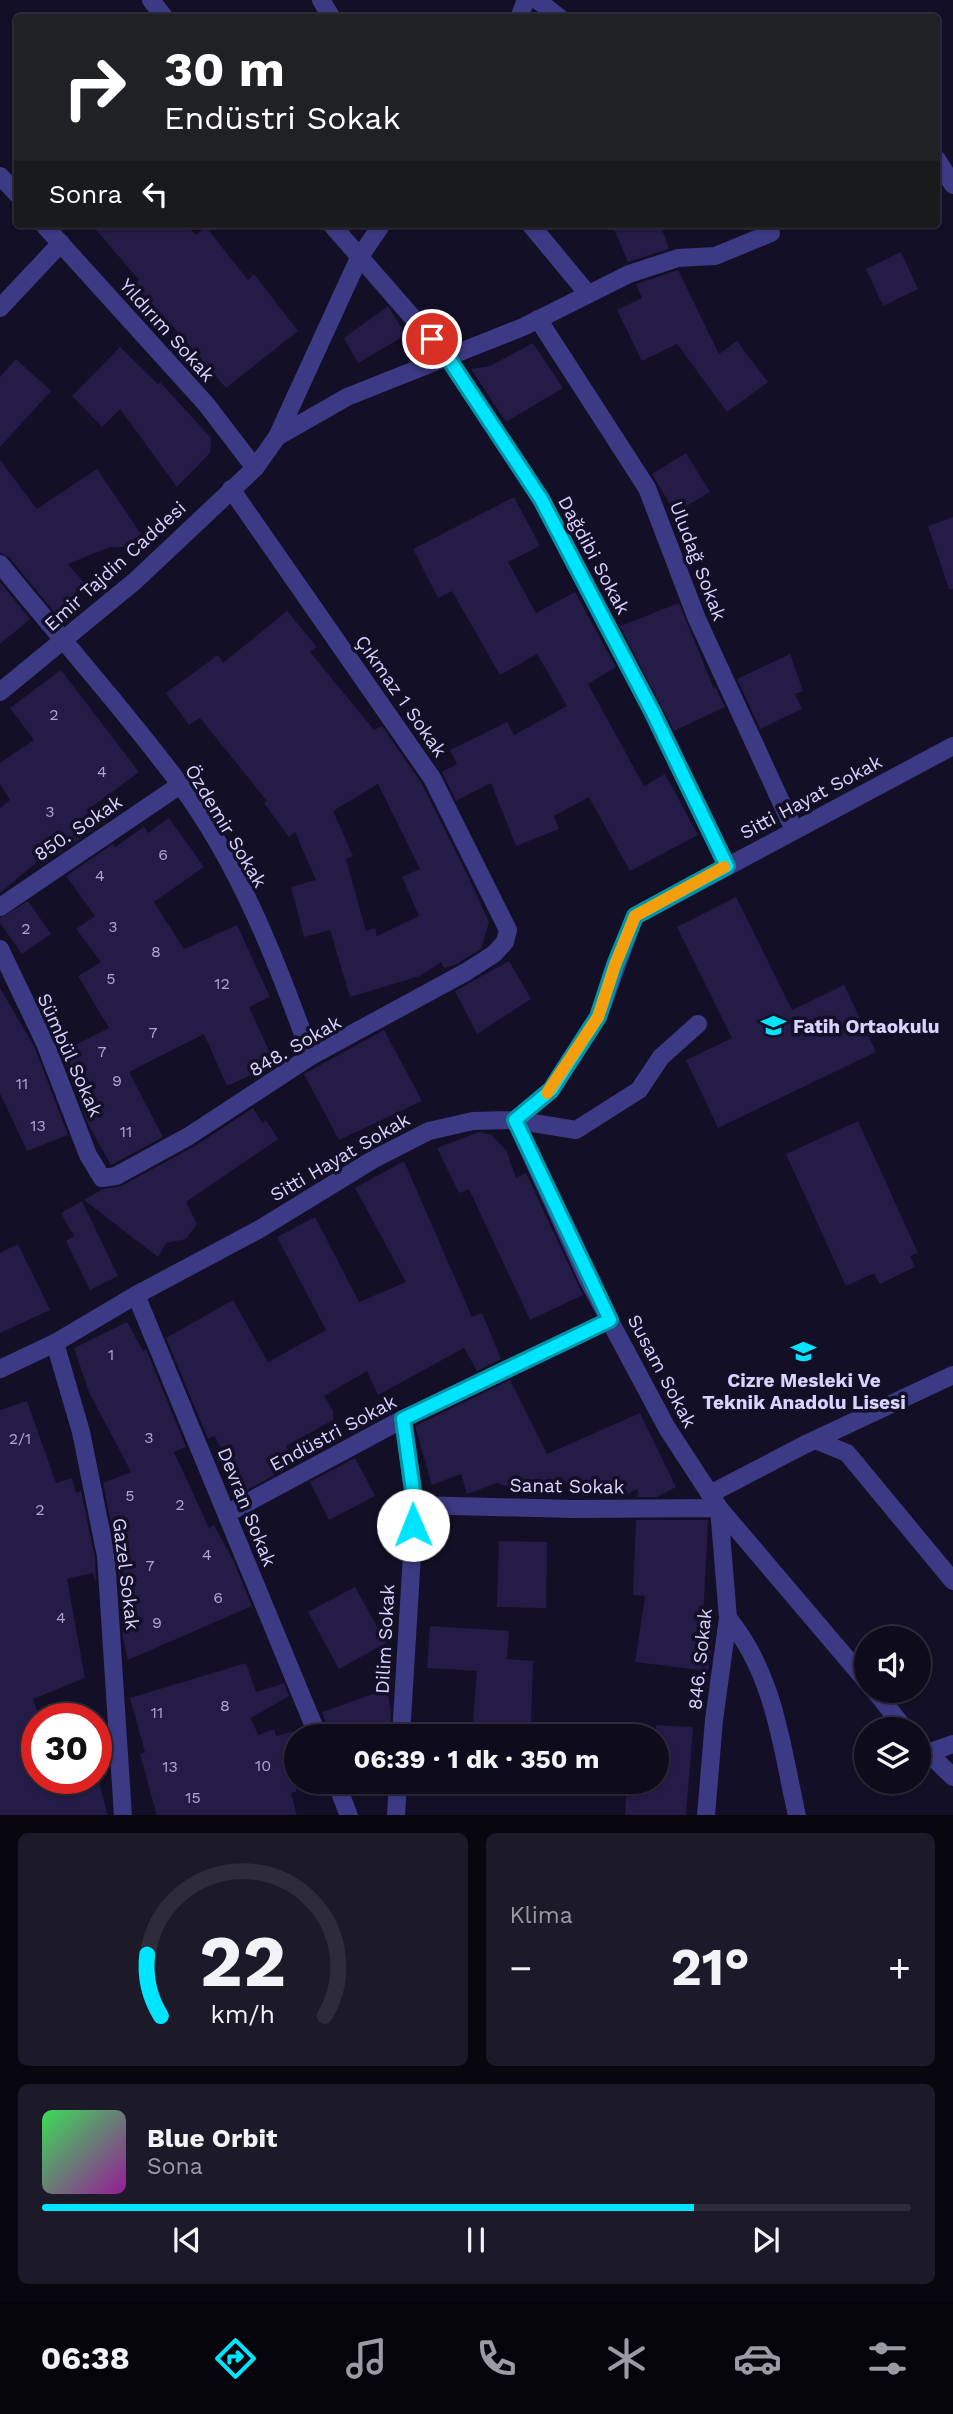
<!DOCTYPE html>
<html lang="tr">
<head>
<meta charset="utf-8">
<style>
  body { margin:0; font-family:"Work Sans",sans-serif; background:#1c1929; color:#f1f3f6; height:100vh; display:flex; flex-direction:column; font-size:26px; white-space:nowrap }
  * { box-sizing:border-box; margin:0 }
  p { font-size:23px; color:#9b9ba3 }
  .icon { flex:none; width:38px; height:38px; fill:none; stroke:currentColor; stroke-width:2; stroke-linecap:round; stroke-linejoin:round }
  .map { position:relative; height:1815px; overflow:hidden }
  .panel { display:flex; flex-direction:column; gap:18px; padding:18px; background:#08060f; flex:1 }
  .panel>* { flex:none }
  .hud { position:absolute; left:14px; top:14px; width:926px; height:214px; border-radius:7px; box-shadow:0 2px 5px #0004,0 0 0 2px #2e2b3b; background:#202124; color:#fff; overflow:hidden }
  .tools { position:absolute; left:854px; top:1626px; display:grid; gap:14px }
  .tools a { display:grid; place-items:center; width:77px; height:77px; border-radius:50%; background:#0e0b1c; box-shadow:0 2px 5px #0004,0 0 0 2px #2e2b3b; font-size:35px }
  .speed { position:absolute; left:21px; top:1703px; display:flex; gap:14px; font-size:35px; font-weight:700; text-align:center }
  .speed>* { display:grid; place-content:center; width:91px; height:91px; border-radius:50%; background:#0e0b1c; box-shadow:0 2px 5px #0004,0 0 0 2px #2e2b3b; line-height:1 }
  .speed .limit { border:10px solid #d22; background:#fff; color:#111 }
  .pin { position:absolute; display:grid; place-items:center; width:60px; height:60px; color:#fff; margin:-30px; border:4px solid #fff; border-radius:50%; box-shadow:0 2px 7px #0007 }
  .me { position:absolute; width:77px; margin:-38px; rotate:359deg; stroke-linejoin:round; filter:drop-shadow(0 0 5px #0008) }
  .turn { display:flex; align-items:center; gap:24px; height:147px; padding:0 35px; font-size:32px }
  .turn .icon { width:91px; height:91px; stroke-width:2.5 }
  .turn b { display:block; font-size:49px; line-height:60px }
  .then { display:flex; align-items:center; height:66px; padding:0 35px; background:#0003; gap:14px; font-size:26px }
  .big { font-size:52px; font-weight:700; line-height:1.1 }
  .panel .tile { flex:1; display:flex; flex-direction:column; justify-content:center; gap:10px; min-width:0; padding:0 24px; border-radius:10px; background:#1c1929 }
  .panel .dial { align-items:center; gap:0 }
  .dial svg { height:182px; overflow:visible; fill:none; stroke:#2e2b3b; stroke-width:7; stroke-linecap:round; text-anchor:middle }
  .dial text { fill:#f1f3f6; stroke:none }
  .song { display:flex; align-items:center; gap:21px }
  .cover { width:84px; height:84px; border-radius:10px; background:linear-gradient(135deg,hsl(130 70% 55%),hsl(300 70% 35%)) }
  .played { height:7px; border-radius:4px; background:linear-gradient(90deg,#00e5ff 75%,#2e2b3b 75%) }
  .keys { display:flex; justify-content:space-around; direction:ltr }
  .heat { display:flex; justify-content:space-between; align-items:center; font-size:38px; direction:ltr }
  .panel .tiles { flex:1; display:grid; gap:18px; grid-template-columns:1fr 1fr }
  .tile:last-child { grid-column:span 2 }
  .trip { position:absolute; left:284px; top:1724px; width:385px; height:70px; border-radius:35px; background:#0e0b1c; box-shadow:0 2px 5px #0004,0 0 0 2px #2e2b3b; font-weight:700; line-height:70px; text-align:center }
  .tabs { display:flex; height:112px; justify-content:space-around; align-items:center; background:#06040b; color:#9b9ba3 }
  .tabs .icon { width:49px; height:49px }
  .tabs .active { color:#00e5ff }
  .tabs b { font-size:32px; color:#f1f3f6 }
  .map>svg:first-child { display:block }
  .building { fill:#241b47; fill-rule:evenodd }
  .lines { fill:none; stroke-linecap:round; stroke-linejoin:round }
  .minor { stroke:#3d3a85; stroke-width:18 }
  .route-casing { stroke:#0095a6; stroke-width:18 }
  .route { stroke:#00e5ff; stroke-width:12 }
  .slow { stroke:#f59e0b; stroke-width:12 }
  .labels { text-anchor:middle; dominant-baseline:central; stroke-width:7; stroke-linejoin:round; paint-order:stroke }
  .number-label { font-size:16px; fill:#aca6d1 }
  .street-label { font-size:19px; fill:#d9d4ff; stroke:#130f26 }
  .poi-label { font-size:19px; font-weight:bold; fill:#d9d4ff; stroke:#130f26; text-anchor:start }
</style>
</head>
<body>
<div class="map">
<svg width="953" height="1816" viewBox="0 0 953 1816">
  <rect width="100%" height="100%" fill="#130f26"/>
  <g class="building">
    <path d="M91 224H186L196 235 206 227 248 280 254 274 298 331 226 388 167 320 164 322 134 285 139 280Z"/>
    <path d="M612 224H660L669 249 628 262Z"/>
    <path d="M901 252 918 289 883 306 866 269Z"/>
    <path d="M678 270 719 354 737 341 768 382 727 412 677 344 642 361 617 310 642 298 636 284Z"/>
    <path d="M388 306 406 335 358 363 344 338Z"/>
    <path d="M533 343 563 388 506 422 471 369 490 366Z"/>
    <path d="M120 347 158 384 160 382 211 438 210 453 177 487 120 409 102 427 72 396Z"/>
    <path d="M16 359 51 391 0 447V377Z"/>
    <path d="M686 453 710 492 675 513 652 474Z"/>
    <path d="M0 460 37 509 97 469 141 534 124 547H110L68 564 87 586 55 613 9 557 0 553Z"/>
    <path d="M514 497 540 546 508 562 536 613 575 592 616 667 588 684 644 786 665 774 698 835 630 871 589 797 554 816 559 829 516 846 491 783 456 801 442 772 457 764 450 750 507 722 514 735 567 706 537 654 500 675 452 591 438 598 413 549Z"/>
    <path d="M953 517V589H949L928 526Z"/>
    <path d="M0 582 30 619 0 644Z"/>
    <path d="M679 603 714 689 716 688 725 707 674 731 620 626Z"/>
    <path d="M287 611 317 647 310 652 374 730 382 726 422 784 469 878 489 922 481 949 455 965 444 968 441 962 420 976 350 997 330 930 304 937 291 887 316 880 295 832 289 837 264 803 267 801 200 718 189 725 166 693 218 655 223 663ZM378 784 420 869 402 877 419 916 377 936 375 928 366 931 346 859 353 856 333 811Z"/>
    <path d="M790 654 803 691 795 694 802 709 760 729 737 679Z"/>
    <path d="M61 670 139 772 89 809 100 825 53 857 49 852 0 893V808L10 800 0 784V763L34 740 10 708Z"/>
    <path d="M169 818 204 867 154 902 184 949 237 925 270 997 249 1007 275 1064 227 1086 204 1034 129 1072 163 1137 111 1165 89 1126 61 1052 109 1028 78 976 101 962 76 929 95 916 66 876 113 844 115 847 144 827 148 833Z"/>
    <path d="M736 897 792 1010 844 985 876 1052 718 1128 686 1060 732 1038 677 927Z"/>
    <path d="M28 901 51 934 22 954 0 923V918Z"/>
    <path d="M509 961 531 999 477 1034 455 991Z"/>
    <path d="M0 988 35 1048 68 1135 27 1151 0 1093Z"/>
    <path d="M384 1030 422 1101 339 1140 304 1074Z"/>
    <path d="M253 1108 262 1123 266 1120 278 1139 186 1202 197 1224 186 1239 166 1243 158 1257 84 1200 103 1189 121 1186 195 1146Z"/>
    <path d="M858 1121 918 1253 910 1256 915 1267 880 1284 874 1273 846 1286 786 1154Z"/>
    <path d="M479 1132 492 1135 507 1152 516 1178 526 1173 583 1295 530 1320 469 1189 459 1193 437 1148Z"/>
    <path d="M404 1161 472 1317 482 1313 501 1359 477 1371 464 1348 378 1395 367 1371 324 1396 333 1411V1420L286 1446 296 1463 247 1490 214 1436 208 1439 166 1338 233 1300 268 1362 326 1330 277 1237 315 1217 359 1302 406 1282 355 1188Z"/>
    <path d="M82 1201 118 1276 90 1290 66 1241 74 1236 61 1213Z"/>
    <path d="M18 1244 50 1310 0 1333V1253Z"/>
    <path d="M127 1322 143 1351 146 1349 186 1447 174 1452 209 1528 214 1525 234 1562 252 1606 128 1660 123 1639 117 1554 103 1483 131 1472 89 1392 74 1348Z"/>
    <path d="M510 1380 547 1454 640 1413 676 1487 657 1497H637L638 1489 621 1497 618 1488 594 1493 590 1483 577 1488 574 1480 551 1490 542 1489 538 1485 515 1489 497 1483 467 1494 461 1474 432 1485 415 1426Z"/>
    <path d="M27 1401 56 1483 72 1478 76 1493 81 1491 95 1558 96 1583 93 1573 67 1579 85 1678 33 1699 37 1710V1778H98L108 1816H0V1410Z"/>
    <path d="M355 1458 375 1496 329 1520 310 1482Z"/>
    <path d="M636 1520H708L703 1623 714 1625 708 1671 635 1662 645 1596 633 1595Z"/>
    <path d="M499 1541 547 1542 546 1608 497 1607Z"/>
    <path d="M355 1587 386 1643 339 1669 308 1612Z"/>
    <path d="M430 1626 509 1631 507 1659 533 1661 531 1725 473 1722 477 1671 427 1668Z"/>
    <path d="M246 1663 256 1692 284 1683 289 1696 251 1718 258 1735 274 1729 276 1736 296 1731V1792L291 1793 297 1816H157L140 1754 145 1752 130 1698Z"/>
    <path d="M387 1689 391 1713 390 1736H331L322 1712Z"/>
    <path d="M656 1725 693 1727 686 1816H625L627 1782H656Z"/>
  </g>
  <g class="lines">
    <g class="minor">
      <path d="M151 0 165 18"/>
      <path d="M321 0 332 18"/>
      <path d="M537 0 560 18"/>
      <path d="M519 18 526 0"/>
      <path d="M936 158 953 185"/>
      <path d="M0 176 18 195"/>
      <path d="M43 224 206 404 255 468"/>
      <path d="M331 224 448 358 541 499 652 711 727 866"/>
      <path d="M530 224 588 294"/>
      <path d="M0 308 61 243"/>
      <path d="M538 319 647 488 697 619 794 830"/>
      <path d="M277 437 347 397 523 327 629 274 678 258 715 256 771 233"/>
      <path d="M0 564C59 637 123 708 179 783 240 865 277 962 311 1056"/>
      <path d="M0 692 135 581 255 468 277 437 359 258 382 224"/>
      <path d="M0 907 180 785"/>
      <path d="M0 949 45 1043 88 1155 102 1178 116 1176 189 1136 311 1056 466 972 494 954 505 942 508 930 432 778 231 489"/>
      <path d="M515 1120 588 1280 667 1428 719 1508 866 1681"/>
      <path d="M515 1120 576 1130 639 1090 661 1057 698 1024"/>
      <path d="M136 1295 318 1736"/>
      <path d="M55 1343 81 1432 106 1556 123 1816"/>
      <path d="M0 1369 55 1343 136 1295 258 1230 374 1159 429 1131 473 1121 515 1120 551 1090 598 1017 635 916 953 746"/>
      <path d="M815 1440 847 1453 953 1581"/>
      <path d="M710 1494 804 1445 953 1375"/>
      <path d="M415 1505 573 1509 719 1508 728 1618 714 1720 706 1816"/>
      <path d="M228 1513 403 1419 610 1320"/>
      <path d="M728 1618C775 1676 781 1744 797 1816"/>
      <path d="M874 1690 905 1729"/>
      <path d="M401 1736 415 1505 403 1419"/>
      <path d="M919 1744 953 1777"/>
      <path d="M928 1753 953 1744"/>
      <path d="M336 1782 349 1816"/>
      <path d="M396 1816 398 1782"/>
    </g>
  </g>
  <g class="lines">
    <defs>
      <path id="route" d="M413 1525 415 1505 403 1419 610 1320 515 1120 551 1090 598 1017 615 965 635 916 727 866 652 711 541 499 448 358 432 339"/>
    </defs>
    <use href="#route" class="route-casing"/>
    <use href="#route" class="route"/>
    <path class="slow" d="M547 1093 598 1017 615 965 635 916 724 867"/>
  </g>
  <defs>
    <symbol id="school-bare" viewBox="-9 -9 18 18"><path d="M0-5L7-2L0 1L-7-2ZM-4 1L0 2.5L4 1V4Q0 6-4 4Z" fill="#00e5ff" stroke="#130f26" stroke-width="2.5" paint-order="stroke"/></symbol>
  </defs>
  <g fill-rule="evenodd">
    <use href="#school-bare" x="756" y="1008" width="35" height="35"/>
    <use href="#school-bare" x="786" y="1334" width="35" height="35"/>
  </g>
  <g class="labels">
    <g class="number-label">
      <text x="54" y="714">2</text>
      <text x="102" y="771">4</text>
      <text x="50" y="811">3</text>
      <text x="163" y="854">6</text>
      <text x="100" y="875">4</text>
      <text x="113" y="926">3</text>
      <text x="26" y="928">2</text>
      <text x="156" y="951">8</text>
      <text x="111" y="978">5</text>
      <text x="222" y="983">12</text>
      <text x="153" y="1032">7</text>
      <text x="102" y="1051">7</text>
      <text x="117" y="1080">9</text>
      <text x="22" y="1083">11</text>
      <text x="38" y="1125">13</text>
      <text x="126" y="1131">11</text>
      <text x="111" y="1354">1</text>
      <text x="149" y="1437">3</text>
      <text x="20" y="1438">2/1</text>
      <text x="130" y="1495">5</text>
      <text x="180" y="1504">2</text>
      <text x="40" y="1509">2</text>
      <text x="207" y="1554">4</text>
      <text x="150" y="1565">7</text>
      <text x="218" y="1597">6</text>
      <text x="61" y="1617">4</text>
      <text x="157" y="1622">9</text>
      <text x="225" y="1705">8</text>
      <text x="157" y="1712">11</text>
      <text x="263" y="1765">10</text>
      <text x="170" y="1766">13</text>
      <text x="193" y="1797">15</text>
    </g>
    <g class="street-label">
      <text transform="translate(167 330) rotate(48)">Yıldırım Sokak</text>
      <text transform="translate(594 555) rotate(62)">Dağdibi Sokak</text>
      <text transform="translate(698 561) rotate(69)">Uludağ Sokak</text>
      <text transform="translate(115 566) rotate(-42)">Emir Tajdin Caddesi</text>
      <text transform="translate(401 696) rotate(55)">Çıkmaz 1 Sokak</text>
      <text transform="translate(811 797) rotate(-28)">Sitti Hayat Sokak</text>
      <text transform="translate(226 826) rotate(59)">Özdemir Sokak</text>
      <text transform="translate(78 828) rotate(-34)">850. Sokak</text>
      <text transform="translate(295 1046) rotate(-30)">848. Sokak</text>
      <text transform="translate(70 1055) rotate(66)">Sümbül Sokak</text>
      <text transform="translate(340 1157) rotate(-30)">Sitti Hayat Sokak</text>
      <text transform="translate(662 1371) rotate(62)">Susam Sokak</text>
      <text transform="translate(333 1433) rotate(-28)">Endüstri Sokak</text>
      <text transform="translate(567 1486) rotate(1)">Sanat Sokak</text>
      <text transform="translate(247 1507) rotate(68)">Devran Sokak</text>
      <text transform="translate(126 1574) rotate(83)">Gazel Sokak</text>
      <text transform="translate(385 1639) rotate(-87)">Dilim Sokak</text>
      <text transform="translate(700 1659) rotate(-84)">846. Sokak</text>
    </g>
    <g class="poi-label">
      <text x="793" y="1026">Fatih Ortaokulu</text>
      <text x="804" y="1380" text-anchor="middle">Cizre Mesleki Ve<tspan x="804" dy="22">Teknik Anadolu Lisesi</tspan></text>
    </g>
  </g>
</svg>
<div class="tools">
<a><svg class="icon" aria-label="sound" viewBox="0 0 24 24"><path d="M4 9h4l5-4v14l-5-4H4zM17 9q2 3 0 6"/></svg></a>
<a><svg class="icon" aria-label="layers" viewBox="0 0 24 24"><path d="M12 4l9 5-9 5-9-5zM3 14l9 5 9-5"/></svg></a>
</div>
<div class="speed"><div class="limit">30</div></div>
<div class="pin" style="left:432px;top:339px;background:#d93025"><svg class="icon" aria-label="arrive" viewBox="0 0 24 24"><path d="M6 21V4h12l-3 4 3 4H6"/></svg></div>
<svg class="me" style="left:413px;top:1525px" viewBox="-20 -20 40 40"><circle r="19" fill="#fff"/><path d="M0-13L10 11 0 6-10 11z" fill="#00e5ff"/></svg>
<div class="trip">06:39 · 1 dk · 350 m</div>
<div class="hud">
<div class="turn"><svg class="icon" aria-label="right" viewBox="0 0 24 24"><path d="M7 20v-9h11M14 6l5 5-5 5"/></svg><div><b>30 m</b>Endüstri Sokak</div></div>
<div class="then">Sonra<svg class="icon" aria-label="left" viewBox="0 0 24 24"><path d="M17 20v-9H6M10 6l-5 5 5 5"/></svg></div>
</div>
</div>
<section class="panel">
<div class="tiles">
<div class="tile dial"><svg viewBox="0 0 100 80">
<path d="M14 69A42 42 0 1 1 86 69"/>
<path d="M14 69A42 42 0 0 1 8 42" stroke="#00e5ff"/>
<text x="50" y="56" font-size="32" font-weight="700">22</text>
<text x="50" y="72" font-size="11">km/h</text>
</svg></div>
<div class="tile"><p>Klima</p>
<div class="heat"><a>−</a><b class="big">21°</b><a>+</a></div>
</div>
<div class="tile">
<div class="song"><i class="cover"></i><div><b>Blue Orbit</b><p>Sona</p></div></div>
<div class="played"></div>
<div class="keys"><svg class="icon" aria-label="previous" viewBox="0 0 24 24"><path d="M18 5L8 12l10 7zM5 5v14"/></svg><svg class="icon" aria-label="pause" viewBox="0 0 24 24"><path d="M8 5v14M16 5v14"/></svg><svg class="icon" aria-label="next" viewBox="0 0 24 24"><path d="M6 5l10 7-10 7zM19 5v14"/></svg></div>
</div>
</div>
</section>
<nav class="tabs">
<b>06:38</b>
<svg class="icon active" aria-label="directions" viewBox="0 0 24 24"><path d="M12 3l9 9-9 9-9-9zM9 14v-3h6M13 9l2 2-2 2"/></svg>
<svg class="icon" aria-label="music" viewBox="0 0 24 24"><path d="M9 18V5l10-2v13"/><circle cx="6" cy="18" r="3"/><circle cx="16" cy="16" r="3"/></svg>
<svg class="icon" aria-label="phone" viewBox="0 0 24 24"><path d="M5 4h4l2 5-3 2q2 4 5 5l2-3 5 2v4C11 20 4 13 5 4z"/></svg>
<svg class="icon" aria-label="climate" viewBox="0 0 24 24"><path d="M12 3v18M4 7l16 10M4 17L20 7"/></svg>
<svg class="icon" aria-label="car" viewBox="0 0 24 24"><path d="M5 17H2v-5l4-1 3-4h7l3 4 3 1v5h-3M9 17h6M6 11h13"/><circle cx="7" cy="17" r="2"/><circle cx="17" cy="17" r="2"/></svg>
<svg class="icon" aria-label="filters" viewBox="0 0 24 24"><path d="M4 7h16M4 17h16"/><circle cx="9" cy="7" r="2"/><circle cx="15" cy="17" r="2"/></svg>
</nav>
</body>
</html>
